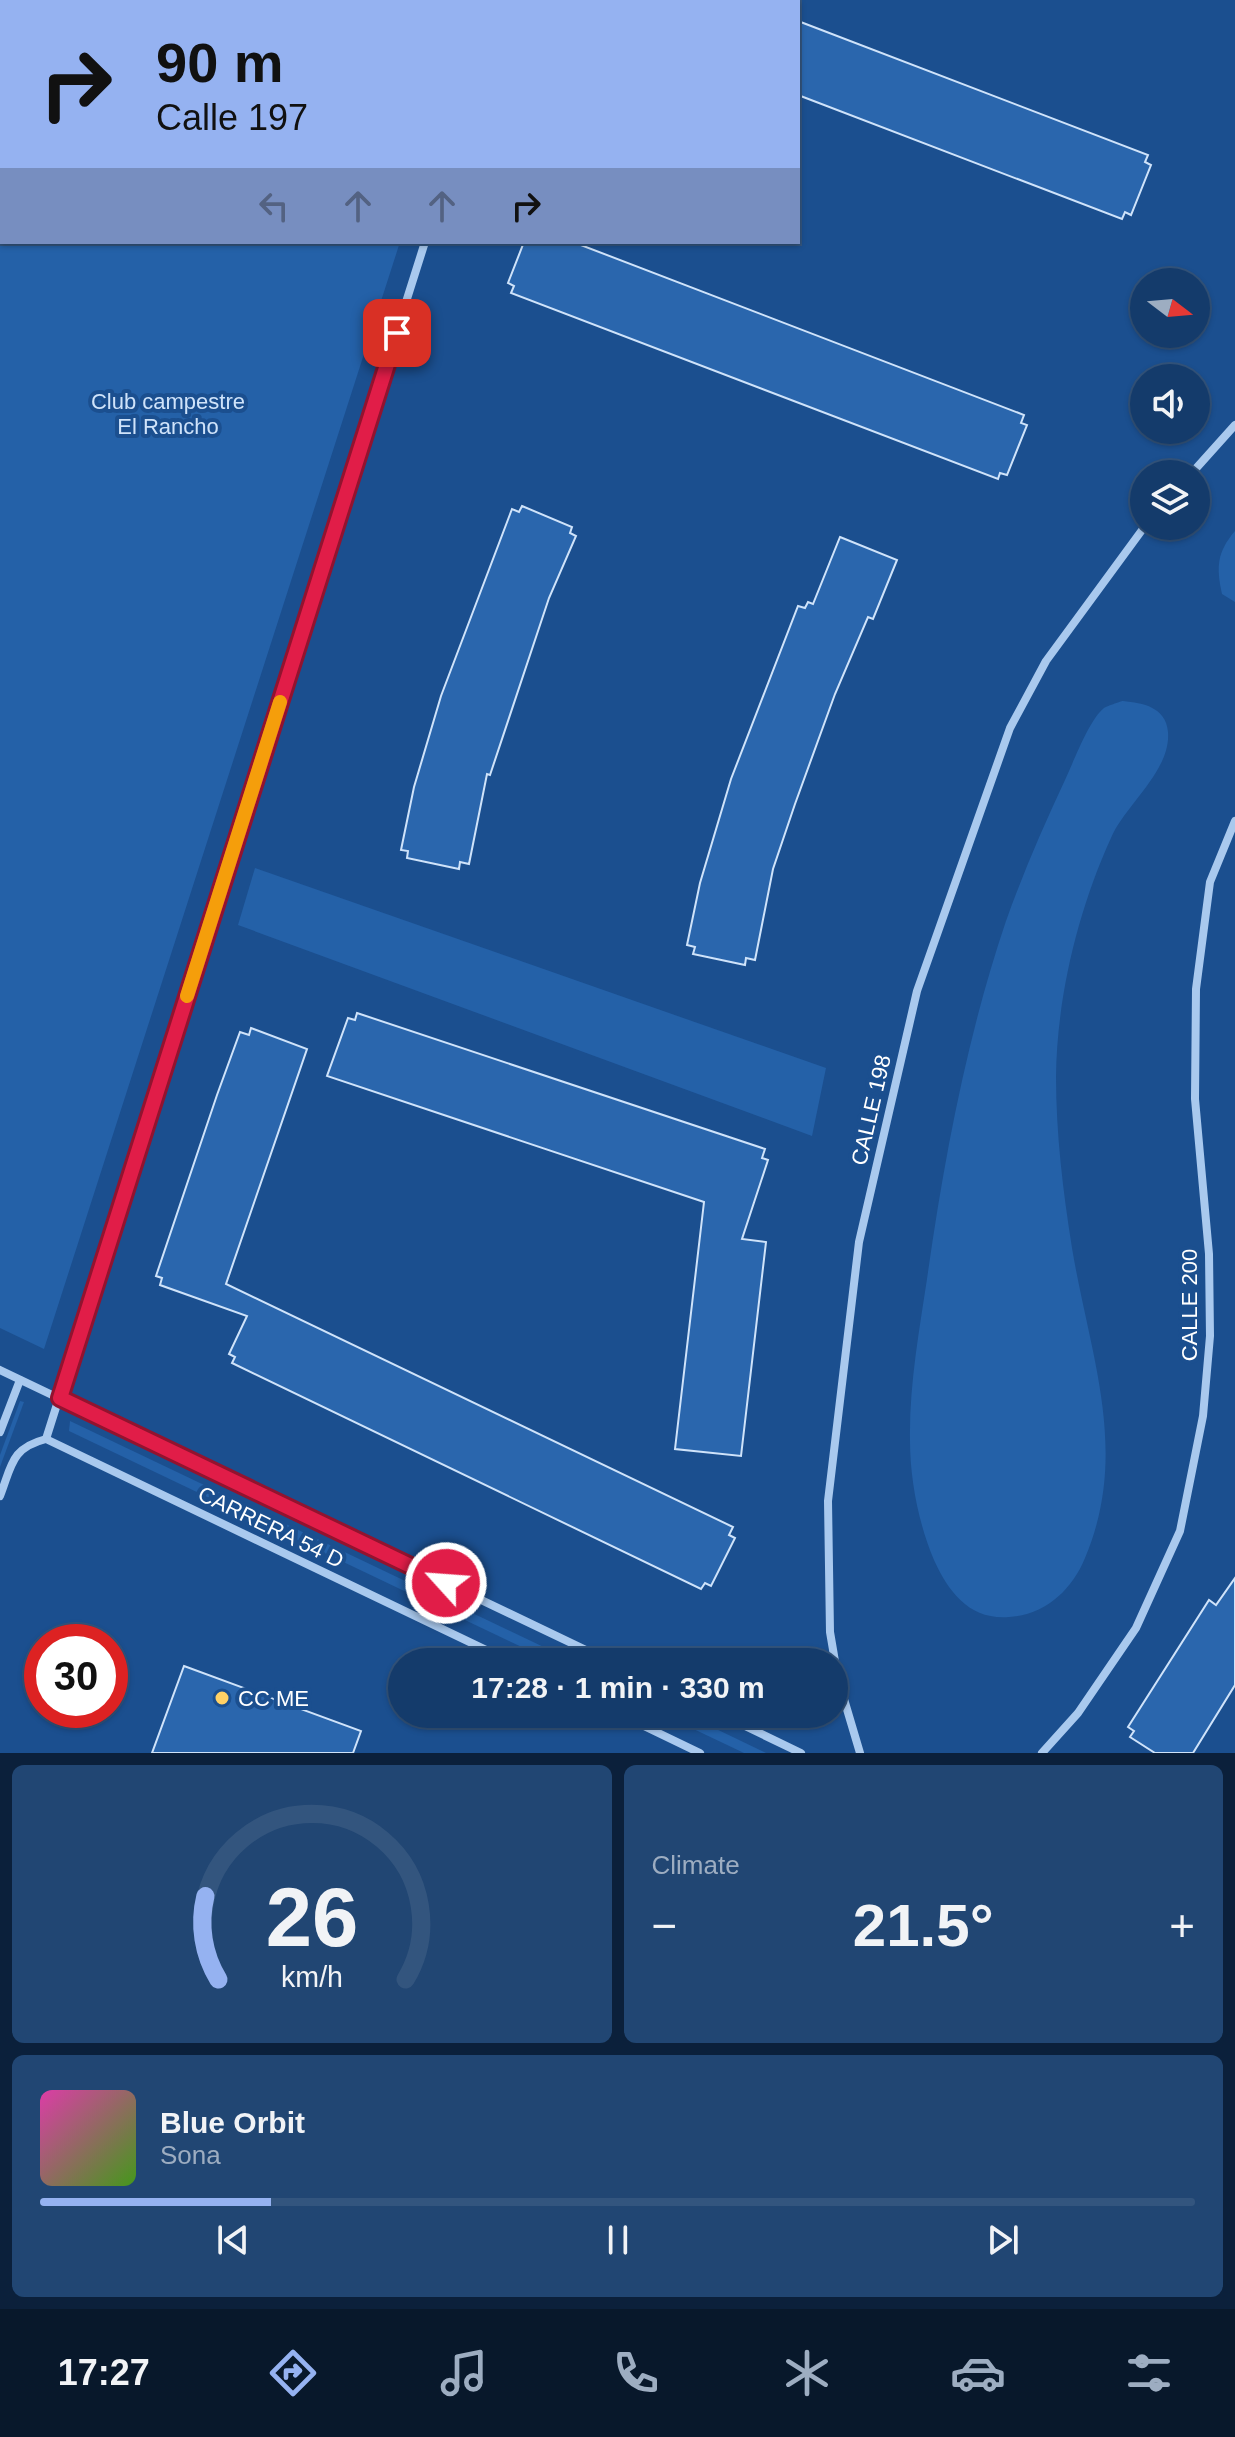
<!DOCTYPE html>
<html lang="en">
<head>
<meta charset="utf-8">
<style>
  body { margin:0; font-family:Helvetica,sans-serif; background:#214673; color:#f1f3f6; height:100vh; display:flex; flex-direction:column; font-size:30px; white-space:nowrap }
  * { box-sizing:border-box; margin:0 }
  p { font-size:26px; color:#9dadc1 }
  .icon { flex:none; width:44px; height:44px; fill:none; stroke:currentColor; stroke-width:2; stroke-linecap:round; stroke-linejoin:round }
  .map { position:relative; height:1753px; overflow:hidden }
  .panel { display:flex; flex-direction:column; gap:12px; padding:12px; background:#0b203b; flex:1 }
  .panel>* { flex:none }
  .guide { position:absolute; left:0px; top:0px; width:800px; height:244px; box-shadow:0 2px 6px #0004,0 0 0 2px #33557e; background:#95b2f1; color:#111; overflow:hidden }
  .needle { width:52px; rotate:106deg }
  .tools { position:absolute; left:1130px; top:268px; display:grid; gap:16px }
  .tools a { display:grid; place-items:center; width:80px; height:80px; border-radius:50%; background:#143b6b; box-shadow:0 2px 6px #0004,0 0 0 2px #33557e; font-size:40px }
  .speed { position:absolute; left:24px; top:1624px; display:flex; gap:16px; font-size:40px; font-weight:700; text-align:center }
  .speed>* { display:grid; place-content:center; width:104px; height:104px; border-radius:50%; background:#143b6b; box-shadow:0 2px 6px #0004,0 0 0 2px #33557e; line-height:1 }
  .speed .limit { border:12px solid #d22; background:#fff; color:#111 }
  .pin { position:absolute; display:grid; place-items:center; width:68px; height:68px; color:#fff; margin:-34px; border-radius:16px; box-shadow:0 4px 12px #0006 }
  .me { position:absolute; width:88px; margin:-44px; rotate:296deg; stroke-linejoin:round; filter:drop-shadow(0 0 6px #0008) }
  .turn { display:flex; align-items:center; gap:28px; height:168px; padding:0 24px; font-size:36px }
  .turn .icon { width:104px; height:104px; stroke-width:2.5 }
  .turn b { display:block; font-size:56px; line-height:68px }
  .lanes { display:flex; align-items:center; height:76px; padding:0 24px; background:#0003; justify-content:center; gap:40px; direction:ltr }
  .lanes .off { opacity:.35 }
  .big { font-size:60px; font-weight:700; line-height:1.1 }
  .panel .widget { flex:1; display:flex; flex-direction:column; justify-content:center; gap:12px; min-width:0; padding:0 28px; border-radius:12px; background:#214673 }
  .panel .dial { align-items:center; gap:0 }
  .dial svg { height:208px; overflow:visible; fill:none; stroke:#33557e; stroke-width:7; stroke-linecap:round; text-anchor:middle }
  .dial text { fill:#f1f3f6; stroke:none }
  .song { display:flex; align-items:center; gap:24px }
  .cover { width:96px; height:96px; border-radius:12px; background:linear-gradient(135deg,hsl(320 70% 55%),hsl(100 70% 35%)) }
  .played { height:8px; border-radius:4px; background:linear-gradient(90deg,#95b2f1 20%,#33557e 20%) }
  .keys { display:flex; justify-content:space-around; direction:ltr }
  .heat { display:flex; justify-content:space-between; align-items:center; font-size:44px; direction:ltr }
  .panel .tiles { flex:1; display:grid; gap:12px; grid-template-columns:1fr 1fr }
  .widget:last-child { grid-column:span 2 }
  .trip { position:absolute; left:388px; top:1648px; width:460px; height:80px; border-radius:40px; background:#143b6b; box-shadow:0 2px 6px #0004,0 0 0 2px #33557e; font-weight:700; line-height:80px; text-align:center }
  .dock { display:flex; height:128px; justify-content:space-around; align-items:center; background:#08182b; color:#9dadc1 }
  .dock .icon { width:56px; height:56px }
  .dock .active { color:#95b2f1 }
  .dock b { font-size:36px; color:#f1f3f6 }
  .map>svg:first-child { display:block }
  .green { fill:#2461a8 }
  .building { fill:#2a66ad; stroke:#cfe3fa; stroke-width:2 }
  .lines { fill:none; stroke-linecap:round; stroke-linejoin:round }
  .street { stroke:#a9c9ee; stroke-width:8 }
  .route-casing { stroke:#92132f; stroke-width:20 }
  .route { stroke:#e11d48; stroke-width:14 }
  .slow { stroke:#f59e0b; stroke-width:14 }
  .poi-dot { fill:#ffd166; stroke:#1b4f8f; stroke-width:3 }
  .labels { text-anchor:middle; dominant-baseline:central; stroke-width:8; stroke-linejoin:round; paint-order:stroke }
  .park-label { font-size:22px; fill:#cfe3fa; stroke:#1b4f8f }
  .street-label { font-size:22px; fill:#fff; stroke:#1b4f8f }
  .poi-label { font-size:22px; fill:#fff; stroke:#1b4f8f; text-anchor:start }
</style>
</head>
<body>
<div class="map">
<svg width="1235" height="1753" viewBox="0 0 1235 1753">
  <rect width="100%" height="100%" fill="#1b4f8f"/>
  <g class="green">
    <path d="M0 0H478L2 2V242H400L44 1349 0 1328Z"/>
    <path d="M1235 531V602L1222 594C1216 567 1217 552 1235 531Z"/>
    <path d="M1123 701C1143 703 1166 707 1168 732 1171 771 1125 805 1111 838 1078 910 1057 997 1056 1076 1056 1134 1063 1191 1072 1248 1090 1356 1130 1451 1085 1558 1072 1590 1045 1615 1009 1617 970 1620 949 1593 934 1560 919 1525 910 1480 910 1441 909 1387 919 1332 927 1279 944 1159 967 1036 1006 921 1023 873 1044 825 1065 780 1074 761 1089 720 1104 708 1105 707 1121 701 1123 701Z"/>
    <path d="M255 868 826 1068 812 1136 238 925Z"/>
    <path d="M20 1401 24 1402 0 1467V1455Z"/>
    <path d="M70 1421 575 1662H553L69 1431Z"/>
    <path d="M662 1714H685L766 1753H744Z"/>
  </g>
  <g class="building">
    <path d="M798 21 1148 155 1145 162 1151 165 1131 215 1125 212 1122 219 798 95Z"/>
    <path d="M524 242H573L1024 415 1021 423 1027 425 1007 475 1000 473 998 479 511 293 514 286 508 283Z"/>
    <path d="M522 506 572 527 570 533 576 536 549 598 490 775 487 774 469 864 460 862 459 869 407 858 408 851 401 850 414 787 441 696 512 509 519 512Z"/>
    <path d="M840 537 897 560 873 619 868 617 835 694 795 804 773 869 755 960 746 958 745 965 693 954 695 947 687 945 700 883 731 779 798 606 805 608 808 602 813 604Z"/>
    <path d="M357 1013 765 1149 762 1158 768 1160 742 1239 766 1242 741 1456 675 1449 704 1202 327 1076 348 1018 355 1020Z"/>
    <path d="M251 1028 307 1049 226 1284 733 1527 729 1535 735 1538 711 1586 705 1583 701 1589 232 1363 235 1357 229 1354 247 1316 160 1285 162 1278 156 1276 217 1095 240 1032 249 1035Z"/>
    <path d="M1235 1578V1685L1193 1753H1155L1130 1737 1134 1731 1128 1727 1209 1600 1216 1605Z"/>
    <path d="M184 1666 361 1731 353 1753H152Z"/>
  </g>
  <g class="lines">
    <g class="street">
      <path d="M500 2 501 0"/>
      <path d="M1191 474 1235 425"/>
      <path d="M0 1370 611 1662"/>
      <path d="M0 1432 20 1380"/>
      <path d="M46 1439 425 242"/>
      <path d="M0 1496C12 1465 11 1448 46 1439L511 1662"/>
      <path d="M619 1714 700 1753"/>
      <path d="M720 1714 801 1753"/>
      <path d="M860 1753 838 1679 830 1632 828 1501 859 1242 917 991 1010 728 1046 661 1145 526"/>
      <path d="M1042 1753 1078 1713 1136 1628 1180 1531 1203 1416 1210 1336 1209 1254 1195 1099 1196 989 1210 882 1235 821"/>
    </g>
  </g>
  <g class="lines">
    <defs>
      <path id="route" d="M397 333 60 1398 446 1583"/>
    </defs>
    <use href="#route" class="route-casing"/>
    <use href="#route" class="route"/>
    <path class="slow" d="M187 996 280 702"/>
  </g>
  <circle class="poi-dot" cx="222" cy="1698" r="8"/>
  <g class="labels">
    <g class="park-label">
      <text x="168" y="401">Club campestre<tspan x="168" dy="25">El Rancho</tspan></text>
    </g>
    <g class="street-label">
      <text transform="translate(871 1110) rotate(-77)">CALLE 198</text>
      <text transform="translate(1189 1305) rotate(-90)">CALLE 200</text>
      <text transform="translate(271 1527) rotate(26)">CARRERA 54 D</text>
    </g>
    <g class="poi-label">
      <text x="238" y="1698">CC ME</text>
    </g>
  </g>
</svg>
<div class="tools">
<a><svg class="needle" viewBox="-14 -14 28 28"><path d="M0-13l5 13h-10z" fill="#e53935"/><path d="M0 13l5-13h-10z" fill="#9dadc1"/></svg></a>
<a><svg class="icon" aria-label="sound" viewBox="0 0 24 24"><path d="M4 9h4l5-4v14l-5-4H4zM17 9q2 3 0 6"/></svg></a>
<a><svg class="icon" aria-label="layers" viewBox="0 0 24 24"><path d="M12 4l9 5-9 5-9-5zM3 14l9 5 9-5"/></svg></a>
</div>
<div class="speed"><div class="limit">30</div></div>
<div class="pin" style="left:397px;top:333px;background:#d93025"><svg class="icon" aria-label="arrive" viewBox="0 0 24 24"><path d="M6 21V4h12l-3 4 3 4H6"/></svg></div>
<svg class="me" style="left:446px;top:1583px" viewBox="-20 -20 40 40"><circle r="17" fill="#e11d48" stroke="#fff" stroke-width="3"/><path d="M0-11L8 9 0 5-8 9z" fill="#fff"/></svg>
<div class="trip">17:28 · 1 min · 330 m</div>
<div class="guide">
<div class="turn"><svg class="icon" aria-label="right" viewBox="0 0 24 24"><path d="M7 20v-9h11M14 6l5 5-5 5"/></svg><div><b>90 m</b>Calle 197</div></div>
<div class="lanes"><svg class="icon off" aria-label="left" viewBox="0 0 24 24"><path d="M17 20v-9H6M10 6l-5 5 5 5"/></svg><svg class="icon off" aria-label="ahead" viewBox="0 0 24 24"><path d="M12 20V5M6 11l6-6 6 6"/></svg><svg class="icon off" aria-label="ahead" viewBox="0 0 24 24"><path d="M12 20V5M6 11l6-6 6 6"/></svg><svg class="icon" aria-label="right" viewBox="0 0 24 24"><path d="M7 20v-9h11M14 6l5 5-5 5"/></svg></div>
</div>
</div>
<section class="panel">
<div class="tiles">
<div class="widget dial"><svg viewBox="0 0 100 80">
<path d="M14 69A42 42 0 1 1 86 69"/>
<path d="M14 69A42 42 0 0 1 9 37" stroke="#95b2f1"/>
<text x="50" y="56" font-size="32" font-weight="700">26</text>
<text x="50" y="72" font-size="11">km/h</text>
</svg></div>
<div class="widget"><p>Climate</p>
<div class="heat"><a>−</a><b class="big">21.5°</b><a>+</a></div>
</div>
<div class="widget">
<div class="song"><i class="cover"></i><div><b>Blue Orbit</b><p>Sona</p></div></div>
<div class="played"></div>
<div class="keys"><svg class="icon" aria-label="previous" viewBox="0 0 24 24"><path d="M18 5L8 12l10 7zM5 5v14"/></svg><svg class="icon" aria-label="pause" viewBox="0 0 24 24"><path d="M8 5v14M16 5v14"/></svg><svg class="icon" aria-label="next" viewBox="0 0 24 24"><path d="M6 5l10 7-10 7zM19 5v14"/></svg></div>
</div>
</div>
</section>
<nav class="dock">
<b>17:27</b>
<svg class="icon active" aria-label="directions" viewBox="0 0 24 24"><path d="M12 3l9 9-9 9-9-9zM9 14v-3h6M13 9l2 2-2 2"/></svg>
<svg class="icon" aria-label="music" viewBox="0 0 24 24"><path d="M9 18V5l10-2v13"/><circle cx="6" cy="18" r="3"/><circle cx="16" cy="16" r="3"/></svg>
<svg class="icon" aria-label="phone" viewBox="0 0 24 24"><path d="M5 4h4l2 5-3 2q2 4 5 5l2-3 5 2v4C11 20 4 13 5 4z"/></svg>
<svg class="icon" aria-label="climate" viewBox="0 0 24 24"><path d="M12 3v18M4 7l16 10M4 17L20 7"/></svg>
<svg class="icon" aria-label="car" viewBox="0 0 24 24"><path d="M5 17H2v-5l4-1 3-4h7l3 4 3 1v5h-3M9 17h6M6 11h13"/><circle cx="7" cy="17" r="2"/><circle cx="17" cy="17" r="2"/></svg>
<svg class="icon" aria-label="filters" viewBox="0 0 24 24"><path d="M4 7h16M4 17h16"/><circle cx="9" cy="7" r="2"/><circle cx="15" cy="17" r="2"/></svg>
</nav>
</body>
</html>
